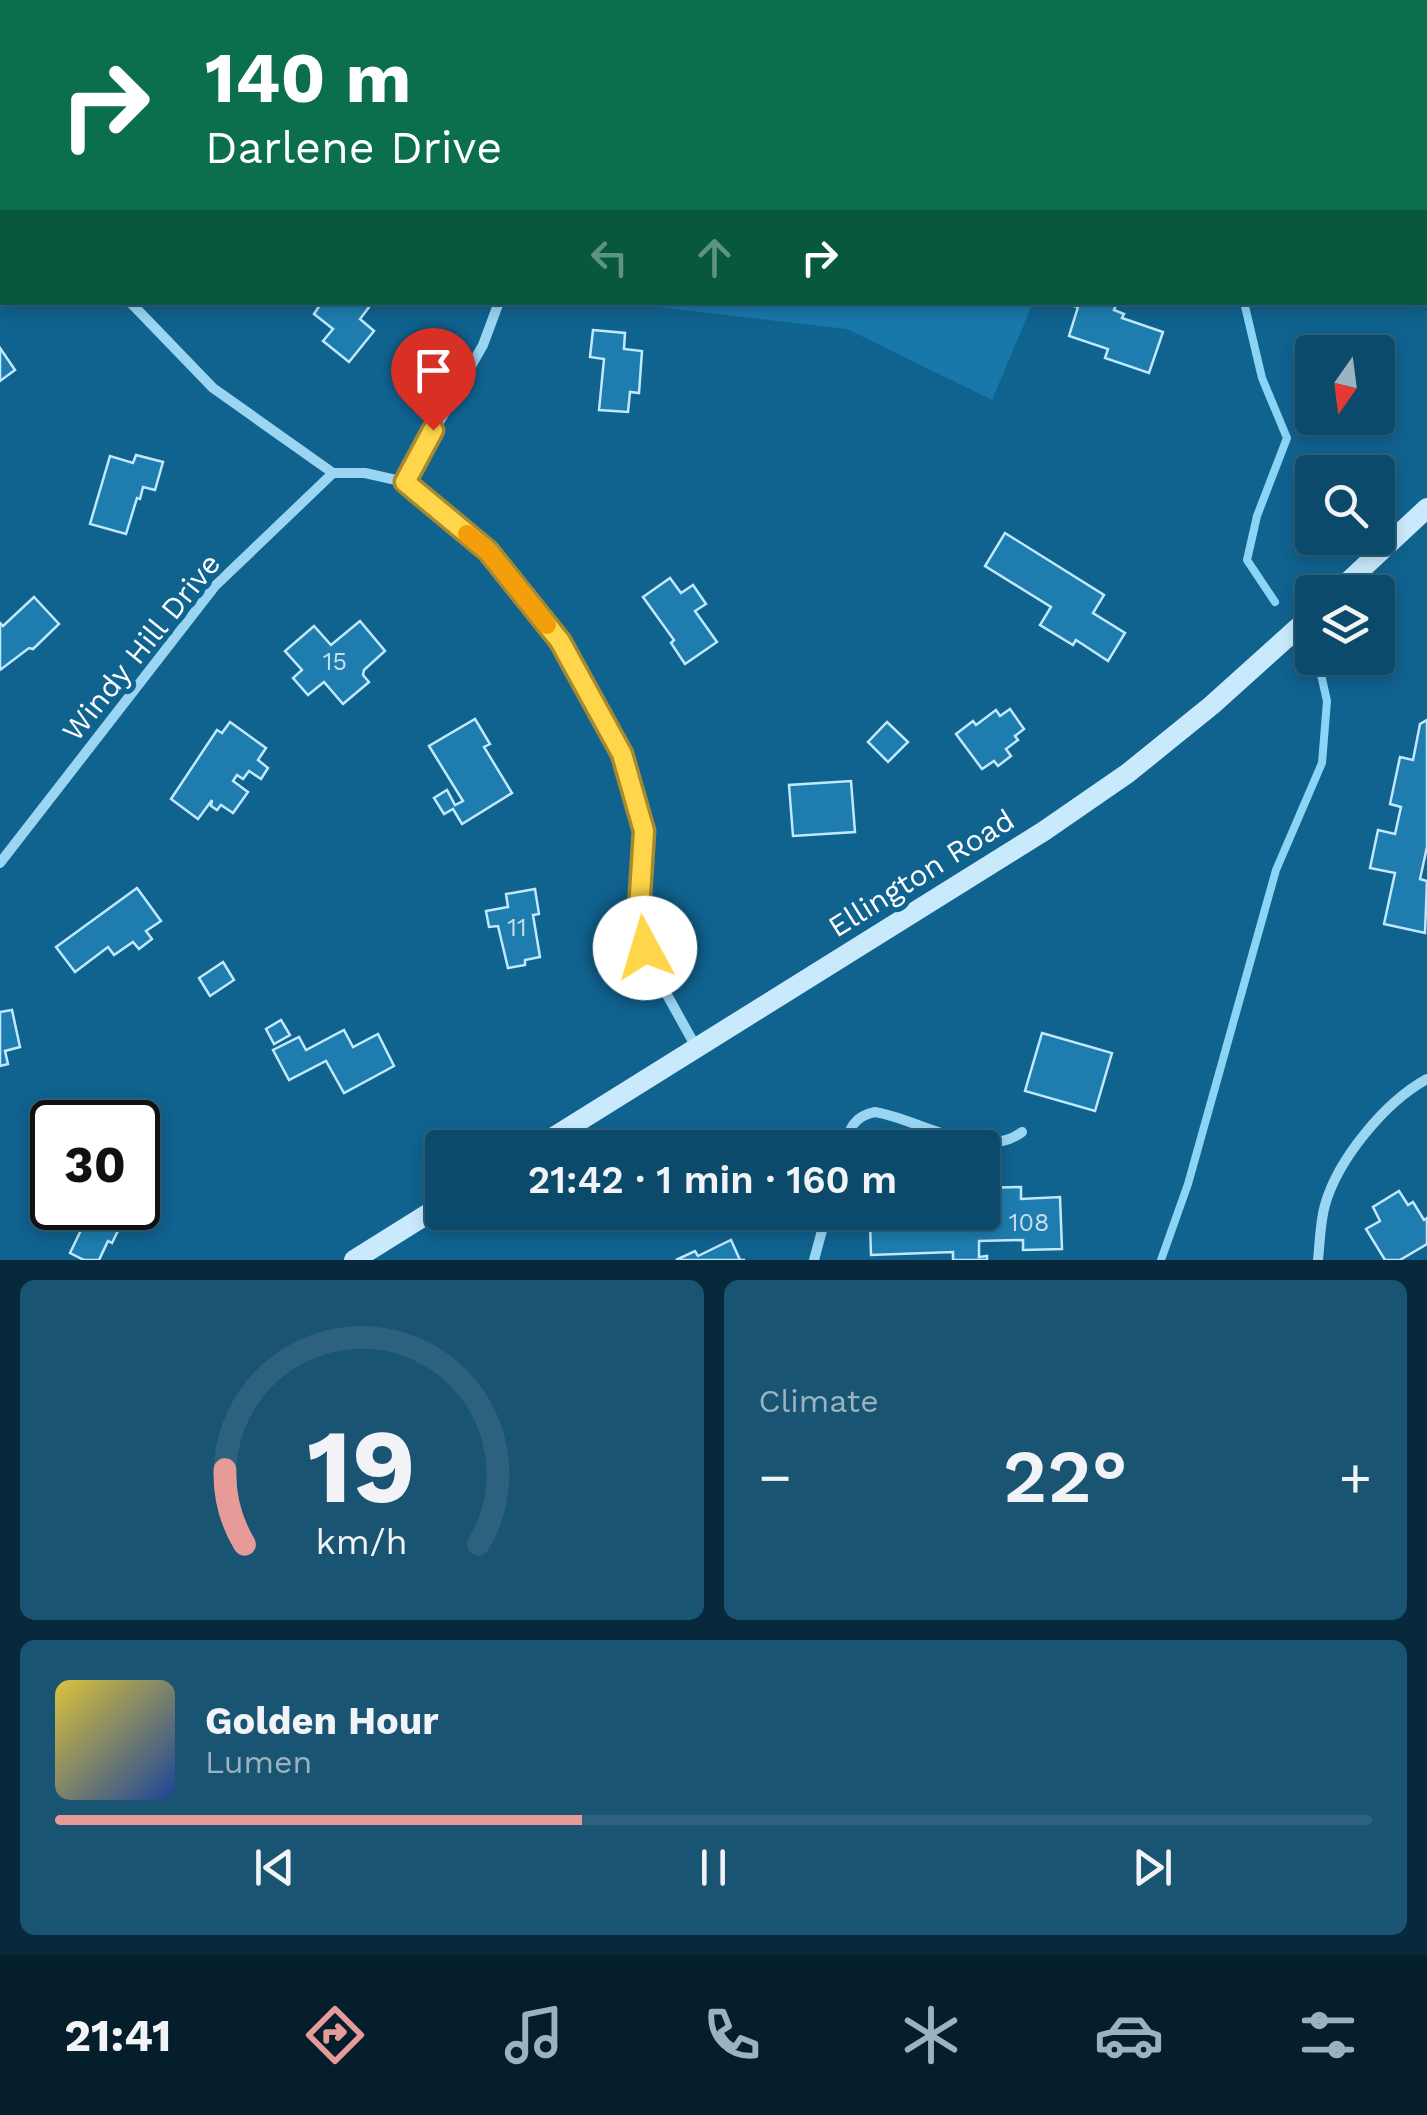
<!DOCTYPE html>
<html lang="en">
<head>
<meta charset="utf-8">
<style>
  body { margin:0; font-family:"Work Sans",sans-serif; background:#1a5473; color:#f1f3f6; height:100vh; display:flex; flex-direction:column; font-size:38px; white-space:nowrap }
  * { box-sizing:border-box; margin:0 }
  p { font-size:32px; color:#9ab3c1 }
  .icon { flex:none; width:55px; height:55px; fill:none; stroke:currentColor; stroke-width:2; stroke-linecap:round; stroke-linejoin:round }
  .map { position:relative; height:1260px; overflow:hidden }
  .details { display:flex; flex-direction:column; gap:20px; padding:20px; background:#07293b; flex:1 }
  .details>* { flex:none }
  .top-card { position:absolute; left:0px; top:0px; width:1428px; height:305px; box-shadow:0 5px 15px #0003,0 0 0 2px #2c627e; background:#0b6e4f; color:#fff; overflow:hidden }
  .needle { width:65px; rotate:194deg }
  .buttons { position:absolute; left:1295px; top:335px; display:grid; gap:20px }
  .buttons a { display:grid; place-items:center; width:100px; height:100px; border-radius:10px; background:#0c4a6b; box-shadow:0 5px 15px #0003,0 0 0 2px #2c627e; font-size:50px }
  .speed { position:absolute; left:30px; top:1100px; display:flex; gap:20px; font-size:50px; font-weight:700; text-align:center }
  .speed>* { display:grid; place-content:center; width:130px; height:130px; border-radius:50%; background:#0c4a6b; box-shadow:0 5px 15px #0003,0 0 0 2px #2c627e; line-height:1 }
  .speed .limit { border:5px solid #111; border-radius:15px; background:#fff; color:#111 }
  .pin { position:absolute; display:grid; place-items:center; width:85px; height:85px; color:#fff; margin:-102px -42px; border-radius:50% 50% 50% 0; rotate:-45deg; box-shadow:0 0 10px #0007 }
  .pin .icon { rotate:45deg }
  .me { position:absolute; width:110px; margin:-55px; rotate:354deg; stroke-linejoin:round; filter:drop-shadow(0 0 8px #0008) }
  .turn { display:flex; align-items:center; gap:35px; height:210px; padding:0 40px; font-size:45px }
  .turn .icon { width:130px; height:130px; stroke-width:2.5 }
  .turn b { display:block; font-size:70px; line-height:85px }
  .lanes { display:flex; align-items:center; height:95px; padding:0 40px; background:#0003; justify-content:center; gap:50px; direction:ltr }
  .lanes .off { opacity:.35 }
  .big { font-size:75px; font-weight:600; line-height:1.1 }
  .details .widget { flex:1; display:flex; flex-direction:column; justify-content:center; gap:15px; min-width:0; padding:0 35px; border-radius:15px; background:#1a5473 }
  .details .dial { align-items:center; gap:0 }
  .dial svg { height:260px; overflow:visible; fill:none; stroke:#2c627e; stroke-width:7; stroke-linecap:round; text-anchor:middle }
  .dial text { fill:#f1f3f6; stroke:none }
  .song { display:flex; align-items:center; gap:30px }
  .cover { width:120px; height:120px; border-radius:15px; background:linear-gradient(135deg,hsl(50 70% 55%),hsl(220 70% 35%)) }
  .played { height:10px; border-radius:5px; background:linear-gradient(90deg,#e69b98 40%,#2c627e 40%) }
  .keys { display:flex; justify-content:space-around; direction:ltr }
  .heat { display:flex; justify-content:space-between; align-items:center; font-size:55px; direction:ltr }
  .details .tiles { flex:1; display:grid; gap:20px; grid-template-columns:1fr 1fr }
  .widget:last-child { grid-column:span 2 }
  .trip { position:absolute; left:425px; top:1130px; width:575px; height:100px; border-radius:10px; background:#0c4a6b; box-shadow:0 5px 15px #0003,0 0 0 2px #2c627e; font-weight:600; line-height:100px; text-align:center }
  .tabs { display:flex; height:160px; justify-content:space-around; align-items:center; background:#051e2b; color:#9ab3c1 }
  .tabs .icon { width:70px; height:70px }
  .tabs .selected { color:#e69b98 }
  .tabs b { font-size:45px; color:#f1f3f6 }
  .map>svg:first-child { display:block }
  .green { fill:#1878a9 }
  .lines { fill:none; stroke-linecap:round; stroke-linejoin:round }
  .stream { stroke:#8bd4f6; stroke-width:8 }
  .building { fill:#1e7dae; stroke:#c1e9fd; stroke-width:2.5 }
  .street { stroke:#9ad5f2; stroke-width:10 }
  .secondary { stroke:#c9eafc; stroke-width:20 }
  .route-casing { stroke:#a68a30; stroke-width:25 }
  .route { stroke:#ffd54a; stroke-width:18 }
  .slow { stroke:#f59e0b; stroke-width:18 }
  .labels { text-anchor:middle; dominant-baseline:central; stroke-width:10; stroke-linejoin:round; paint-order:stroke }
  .number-label { font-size:25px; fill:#c7deeb }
  .street-label { font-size:30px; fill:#fff; stroke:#10628f }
</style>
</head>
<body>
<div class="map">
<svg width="1427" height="1260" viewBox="0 0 1427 1260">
  <rect width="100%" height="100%" fill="#10628f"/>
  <g class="green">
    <path d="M787 0H1244L787 2Z"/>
    <path d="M621 303H1033L992 400 847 329Z"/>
  </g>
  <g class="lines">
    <g class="stream">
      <path d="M1188 0 1190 2"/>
      <path d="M1244 302 1262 378 1287 438 1257 516 1247 560 1275 602"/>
      <path d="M1161 1260 1188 1184 1276 870 1322 763 1327 701 1318 661"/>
    </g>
  </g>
  <g class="building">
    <path d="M322 302H373L360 319 374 331 349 362 323 341 333 329 314 314Z"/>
    <path d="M1075 302H1117L1114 310 1124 314 1122 318 1163 332 1149 373 1105 358 1108 349 1069 336 1078 307 1074 306Z"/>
    <path d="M593 330 625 333 624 349 642 351 639 393 630 392 628 412 599 410 604 359 590 357Z"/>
    <path d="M0 348 15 370 0 381Z"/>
    <path d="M136 455 163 462 155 490 143 487 140 499 137 498 126 534 90 524 110 456 133 463Z"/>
    <path d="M1005 533 1104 595 1093 613 1125 633 1108 661 1076 640 1073 645 1040 625 1051 607 985 566Z"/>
    <path d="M670 578 681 593 693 585 706 604 695 611 717 642 685 664 671 643 674 640 643 597Z"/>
    <path d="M34 597 59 624 33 649 29 648 0 670V623L3 626Z"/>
    <path d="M360 621 385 651 364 670 363 675 369 682 343 704 324 682 308 695 293 678 302 670 285 651 314 626 331 645Z"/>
    <path d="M1010 709 1024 729 1015 736 1018 740 1006 749 1011 756 998 766 994 761 982 769 956 734 973 721 976 725 996 710 1000 716Z"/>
    <path d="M475 719 490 744 484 747 512 793 462 824 453 809 444 814 434 798 447 790 455 805 463 801 429 746Z"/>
    <path d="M1427 720V847L1420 879 1427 881 1425 933 1384 924 1395 873 1370 868 1378 830 1395 834 1401 807 1390 804 1400 757 1413 760 1420 724Z"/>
    <path d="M230 722 266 748 258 760 268 768 261 779 249 771 243 779 237 775 233 781 248 792 233 813 221 805 217 810 211 806 212 800 198 819 171 799 217 730 222 733Z"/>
    <path d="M887 722 908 742 888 762 868 742Z"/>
    <path d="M851 781 855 832 793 836 789 785Z"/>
    <path d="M137 888 161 921 146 931 152 939 139 949 133 942 114 955 108 947 75 972 56 947Z"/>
    <path d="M535 889 539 914 533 915 540 957 525 960V965L508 968 498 926 489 927 486 911 508 907 506 894Z"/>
    <path d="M223 962 234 980 210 996 199 978Z"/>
    <path d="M12 1010 20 1047 5 1051 8 1064 0 1066V1012Z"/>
    <path d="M281 1020 290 1035 274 1044 266 1029Z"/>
    <path d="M344 1030 353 1047 378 1034 394 1066 344 1093 326 1061 289 1080 273 1050 299 1037 306 1050Z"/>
    <path d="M1042 1033 1112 1053 1095 1111 1025 1091Z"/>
    <path d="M1021 1187V1199L1060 1197 1062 1249 1023 1250V1240L979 1241V1257L987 1256V1260H953V1252L871 1255 870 1222H878V1212H982V1188Z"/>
    <path d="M1399 1191 1408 1205 1413 1202 1424 1220 1427 1218V1244L1400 1260H1385L1366 1229 1380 1221 1373 1207Z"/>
    <path d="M86 1208H129L112 1243 108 1241 99 1260H84L70 1253 82 1228 77 1225Z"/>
    <path d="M731 1240 740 1260H745H676L695 1251 698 1256Z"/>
  </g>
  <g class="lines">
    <g class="street">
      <path d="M497 0 498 2"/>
      <path d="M0 176 2 178"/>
      <path d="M130 302 213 388 333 473H365L405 482 487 551 560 641 622 754 644 831 639 911 645 948 666 993 696 1047"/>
      <path d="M405 482 483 345 499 302"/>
      <path d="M0 863 215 586 333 473"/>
      <path d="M844 1148C849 1129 854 1116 875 1112 918 1119 983 1162 1022 1132"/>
      <path d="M814 1260 827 1212"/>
      <path d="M1318 1260C1320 1242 1320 1222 1325 1205 1338 1159 1385 1102 1427 1079"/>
    </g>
    <g class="secondary">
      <path d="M1337 592 1427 508"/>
      <path d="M536 1148 1044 831 1128 773 1212 705 1312 615"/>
      <path d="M354 1260 442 1205"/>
    </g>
  </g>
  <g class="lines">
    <defs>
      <path id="route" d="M433 430 405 482 488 551 560 641 622 754 644 831 639 910 645 948"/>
    </defs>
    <use href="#route" class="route-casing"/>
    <use href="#route" class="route"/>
    <path class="slow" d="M467 534 488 551 547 625"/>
  </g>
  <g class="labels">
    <g class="number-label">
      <text x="335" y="661">15</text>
      <text x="517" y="927">11</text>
      <text x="1029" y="1222">108</text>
    </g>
    <g class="street-label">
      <text transform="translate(141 647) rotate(-51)">Windy Hill Drive</text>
      <text transform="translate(921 873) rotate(-32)">Ellington Road</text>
    </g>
  </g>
</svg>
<div class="buttons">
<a><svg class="needle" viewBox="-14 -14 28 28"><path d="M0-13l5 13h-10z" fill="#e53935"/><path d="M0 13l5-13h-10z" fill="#9ab3c1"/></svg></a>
<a><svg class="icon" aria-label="search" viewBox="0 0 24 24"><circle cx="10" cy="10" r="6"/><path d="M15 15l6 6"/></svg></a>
<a><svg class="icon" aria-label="layers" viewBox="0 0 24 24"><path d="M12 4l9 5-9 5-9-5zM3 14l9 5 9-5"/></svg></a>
</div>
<div class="speed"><div class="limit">30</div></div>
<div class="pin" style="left:433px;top:430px;background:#d93025"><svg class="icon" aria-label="arrive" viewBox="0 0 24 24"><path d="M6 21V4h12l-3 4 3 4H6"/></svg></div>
<svg class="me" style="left:645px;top:948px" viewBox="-20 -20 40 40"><circle r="19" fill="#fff"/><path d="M0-13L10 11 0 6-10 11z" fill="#ffd54a"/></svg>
<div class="trip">21:42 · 1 min · 160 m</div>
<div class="top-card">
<div class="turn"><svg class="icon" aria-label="right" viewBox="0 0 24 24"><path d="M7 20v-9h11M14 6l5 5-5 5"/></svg><div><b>140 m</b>Darlene Drive</div></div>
<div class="lanes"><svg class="icon off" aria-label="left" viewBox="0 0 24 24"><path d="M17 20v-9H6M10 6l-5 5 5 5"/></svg><svg class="icon off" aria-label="ahead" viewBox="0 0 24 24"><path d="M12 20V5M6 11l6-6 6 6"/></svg><svg class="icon" aria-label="right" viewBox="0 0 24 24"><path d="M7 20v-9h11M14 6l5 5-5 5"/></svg></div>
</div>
</div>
<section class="details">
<div class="tiles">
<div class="widget dial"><svg viewBox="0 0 100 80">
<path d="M14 69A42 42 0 1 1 86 69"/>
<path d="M14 69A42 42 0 0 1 8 46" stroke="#e69b98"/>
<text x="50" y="56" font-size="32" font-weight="700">19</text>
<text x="50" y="72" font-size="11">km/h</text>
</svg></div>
<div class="widget"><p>Climate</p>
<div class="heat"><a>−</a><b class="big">22°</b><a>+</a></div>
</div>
<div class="widget">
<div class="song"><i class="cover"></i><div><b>Golden Hour</b><p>Lumen</p></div></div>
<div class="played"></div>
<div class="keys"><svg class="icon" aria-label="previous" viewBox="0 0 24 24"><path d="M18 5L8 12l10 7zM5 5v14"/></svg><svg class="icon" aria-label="pause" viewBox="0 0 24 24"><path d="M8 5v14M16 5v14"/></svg><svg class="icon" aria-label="next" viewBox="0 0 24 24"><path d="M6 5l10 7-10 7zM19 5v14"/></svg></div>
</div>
</div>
</section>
<nav class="tabs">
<b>21:41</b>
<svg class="icon selected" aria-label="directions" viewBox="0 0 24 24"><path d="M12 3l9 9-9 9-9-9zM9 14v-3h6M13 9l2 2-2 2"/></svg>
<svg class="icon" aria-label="music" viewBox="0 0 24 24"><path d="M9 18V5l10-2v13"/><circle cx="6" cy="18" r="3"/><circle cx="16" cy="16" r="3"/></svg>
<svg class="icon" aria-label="phone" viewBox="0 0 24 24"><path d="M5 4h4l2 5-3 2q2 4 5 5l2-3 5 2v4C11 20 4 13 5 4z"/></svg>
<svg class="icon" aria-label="climate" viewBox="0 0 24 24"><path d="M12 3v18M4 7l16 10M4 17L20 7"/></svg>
<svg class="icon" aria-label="car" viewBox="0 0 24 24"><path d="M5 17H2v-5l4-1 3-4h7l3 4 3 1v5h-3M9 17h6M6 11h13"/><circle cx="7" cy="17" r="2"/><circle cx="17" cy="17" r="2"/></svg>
<svg class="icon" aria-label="filters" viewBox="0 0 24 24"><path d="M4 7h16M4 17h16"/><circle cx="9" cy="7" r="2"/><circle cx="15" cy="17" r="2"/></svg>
</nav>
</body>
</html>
